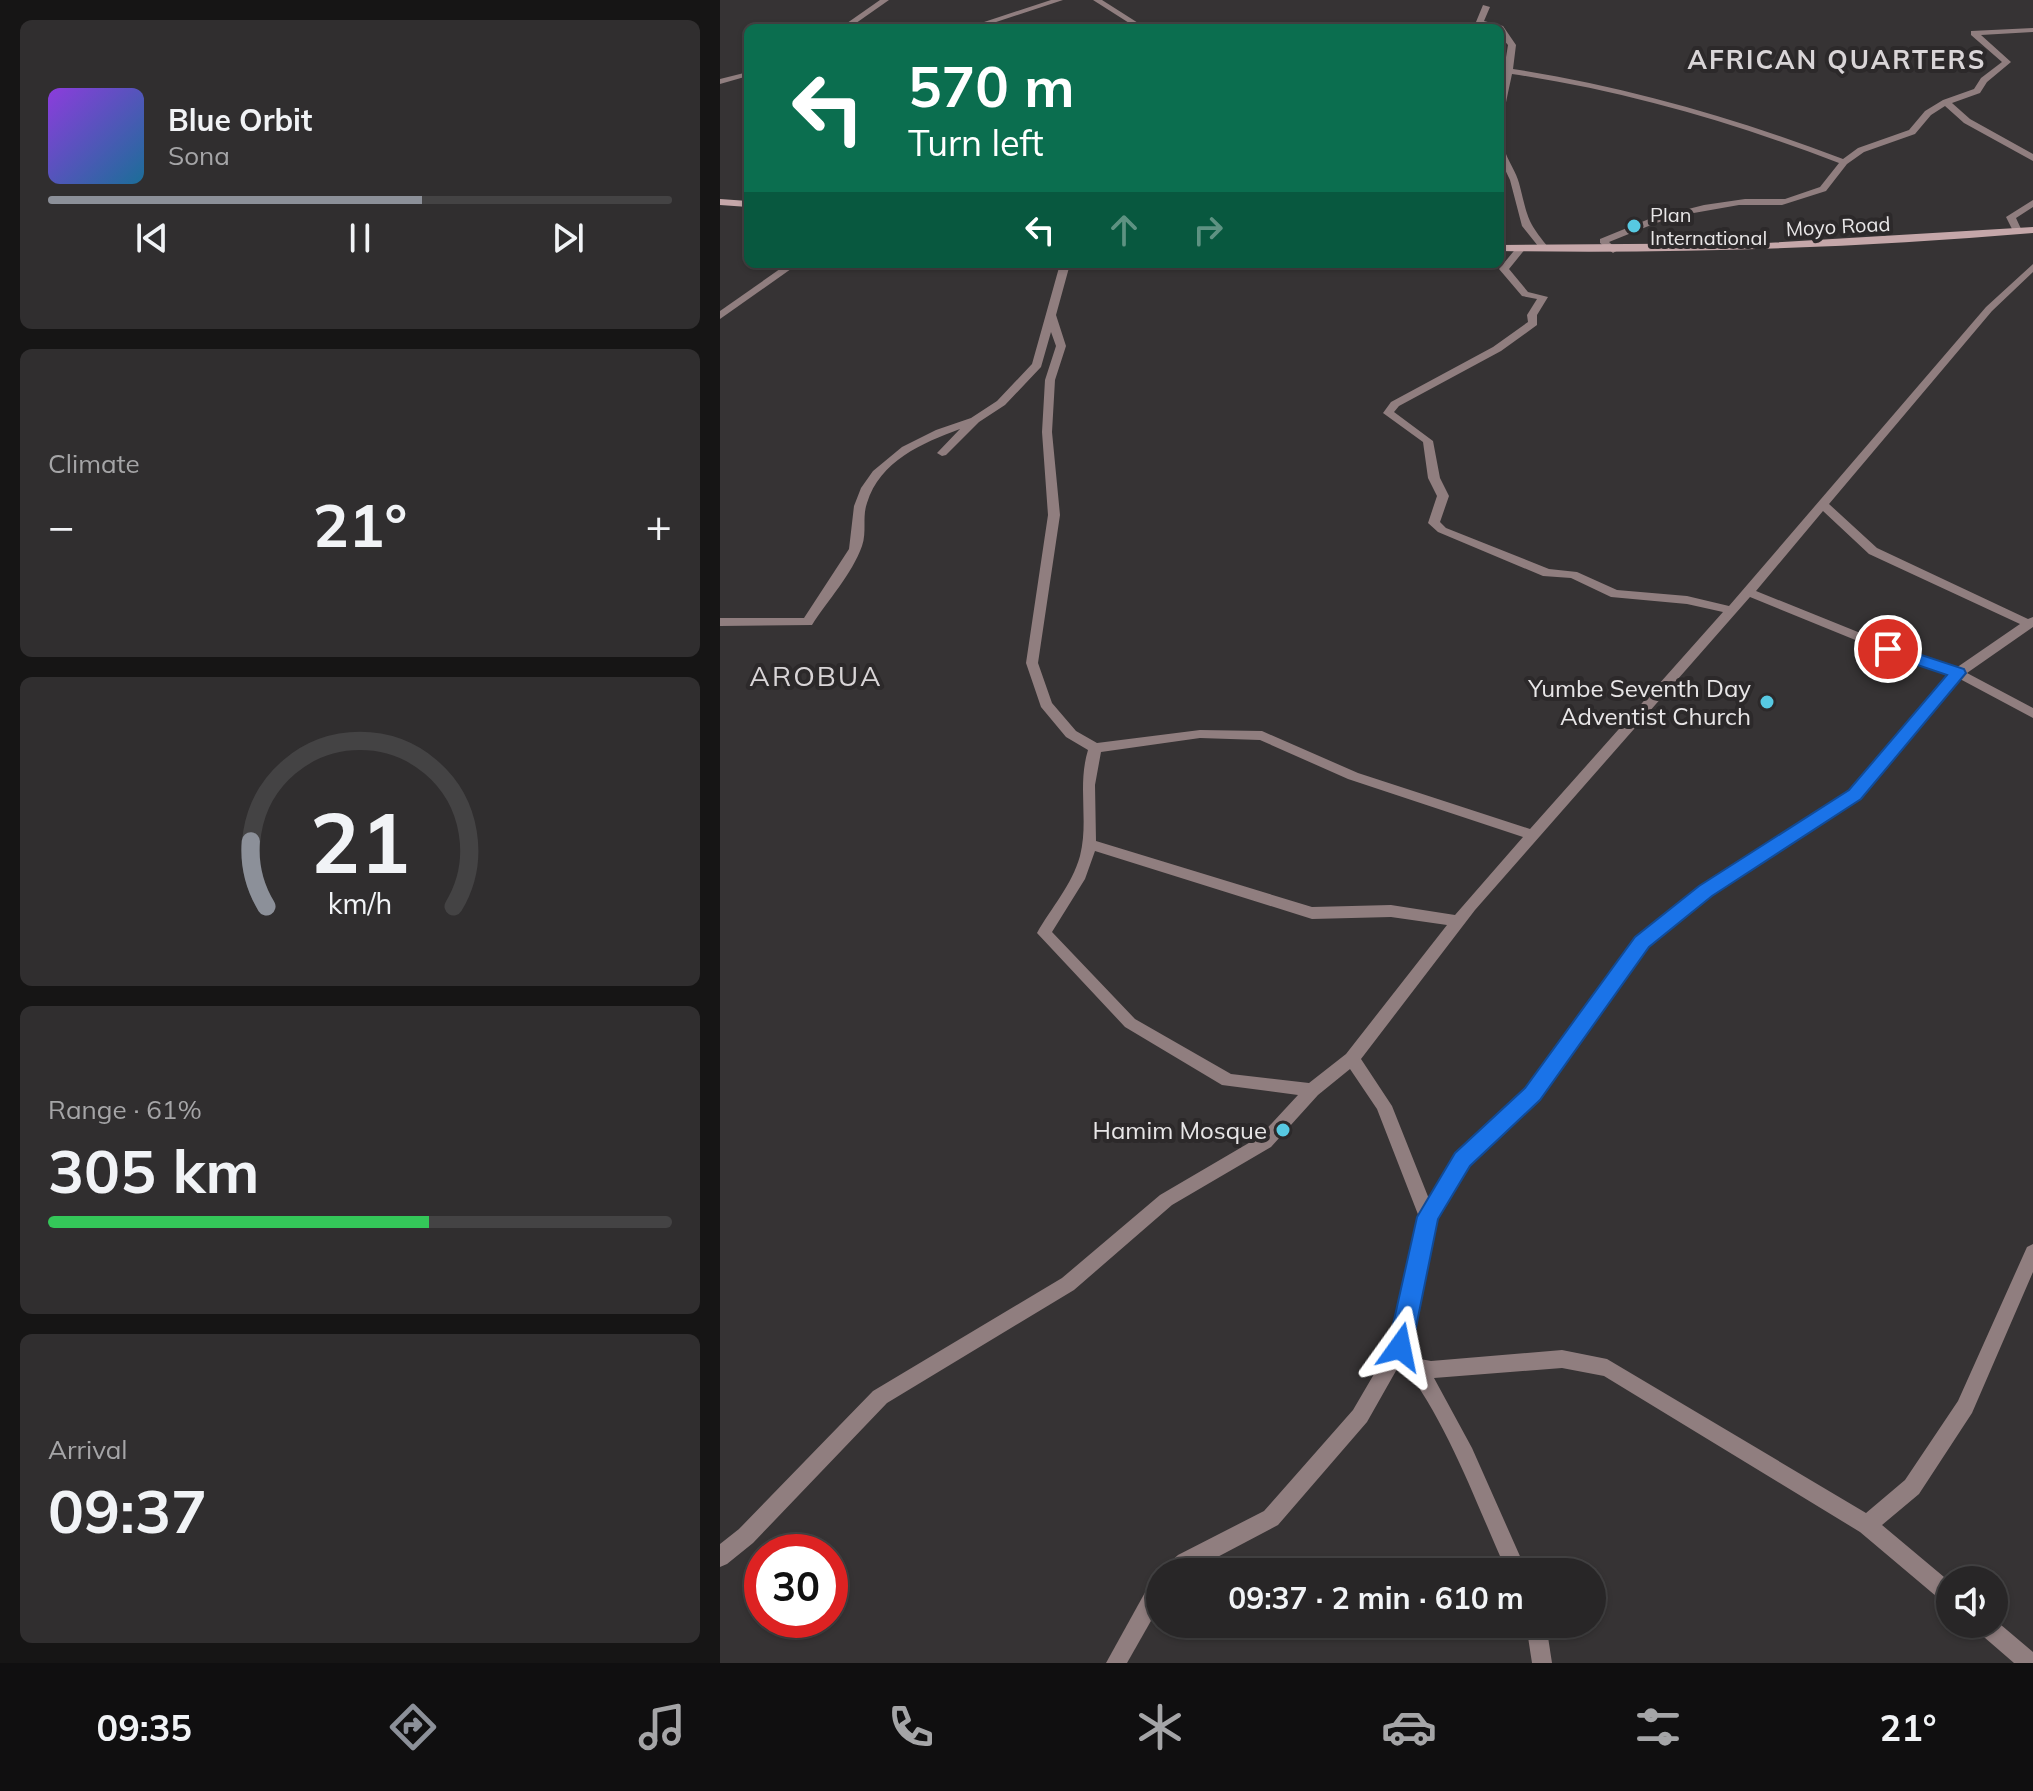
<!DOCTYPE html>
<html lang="en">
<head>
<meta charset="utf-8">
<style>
  body { margin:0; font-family:Mulish,sans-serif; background:#302e2f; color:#f1f3f6; height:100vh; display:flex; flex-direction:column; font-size:30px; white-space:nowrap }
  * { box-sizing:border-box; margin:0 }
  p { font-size:26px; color:#a5a5a7 }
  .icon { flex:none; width:44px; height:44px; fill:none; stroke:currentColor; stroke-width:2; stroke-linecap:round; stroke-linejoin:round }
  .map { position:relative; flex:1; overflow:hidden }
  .side { display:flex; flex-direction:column; gap:20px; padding:20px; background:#161515; width:720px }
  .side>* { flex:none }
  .banner { position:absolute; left:24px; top:24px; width:760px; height:244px; border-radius:12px; box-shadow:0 2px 6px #0004,0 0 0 2px #444344; background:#0b6e4f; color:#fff; overflow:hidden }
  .controls { position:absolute; left:1216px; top:1566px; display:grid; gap:16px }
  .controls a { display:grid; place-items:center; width:72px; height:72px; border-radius:50%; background:#282627; box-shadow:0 2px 6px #0004,0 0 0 2px #444344; font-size:40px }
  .speed { position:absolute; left:24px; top:1534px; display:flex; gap:16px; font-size:40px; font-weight:700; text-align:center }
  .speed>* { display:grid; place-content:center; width:104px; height:104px; border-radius:50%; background:#282627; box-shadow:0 2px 6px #0004,0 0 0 2px #444344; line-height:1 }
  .speed .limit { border:12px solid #d22; background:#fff; color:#111 }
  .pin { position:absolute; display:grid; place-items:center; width:68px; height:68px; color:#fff; margin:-34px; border:4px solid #fff; border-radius:50%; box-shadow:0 2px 8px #0007 }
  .me { position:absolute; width:88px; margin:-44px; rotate:12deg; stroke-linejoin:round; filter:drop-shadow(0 0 6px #0008) }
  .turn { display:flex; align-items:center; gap:28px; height:168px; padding:0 32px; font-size:36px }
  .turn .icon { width:104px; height:104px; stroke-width:2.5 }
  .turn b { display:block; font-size:56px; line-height:68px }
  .lanes { display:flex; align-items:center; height:76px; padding:0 32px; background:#0003; justify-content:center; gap:40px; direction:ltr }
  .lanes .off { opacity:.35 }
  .big { font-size:60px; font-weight:700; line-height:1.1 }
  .side .widget { flex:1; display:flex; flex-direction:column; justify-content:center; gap:12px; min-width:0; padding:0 28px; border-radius:12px; background:#302e2f }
  .side .dial { align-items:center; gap:0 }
  .dial svg { height:208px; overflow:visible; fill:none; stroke:#444344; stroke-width:7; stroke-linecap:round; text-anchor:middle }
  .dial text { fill:#f1f3f6; stroke:none }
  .song { display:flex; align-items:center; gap:24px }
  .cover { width:96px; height:96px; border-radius:12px; background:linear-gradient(135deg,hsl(270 70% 55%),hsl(200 70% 35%)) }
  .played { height:8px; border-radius:4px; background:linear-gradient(90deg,#8c9099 60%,#444344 60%) }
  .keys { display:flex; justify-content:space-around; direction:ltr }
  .heat { display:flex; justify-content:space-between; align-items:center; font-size:44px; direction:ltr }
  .charge { height:12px; border-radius:6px; background:linear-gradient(90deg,#34c759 61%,#444344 0) }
  .trip { position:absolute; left:426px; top:1558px; width:460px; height:80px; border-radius:40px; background:#282627; box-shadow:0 2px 6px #0004,0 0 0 2px #444344; font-weight:700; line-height:80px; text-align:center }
  .tab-bar { display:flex; height:128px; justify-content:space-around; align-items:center; background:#100f10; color:#a5a5a7 }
  .tab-bar .icon { width:56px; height:56px }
  .tab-bar .active { color:#8c9099 }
  .tab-bar b { font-size:36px; color:#f1f3f6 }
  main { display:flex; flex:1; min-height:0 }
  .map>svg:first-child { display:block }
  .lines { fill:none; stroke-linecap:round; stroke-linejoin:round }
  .minor { fill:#907e7f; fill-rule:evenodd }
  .secondary { fill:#c5a7a9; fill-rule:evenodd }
  .route { fill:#1a73e8; stroke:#114b97; stroke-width:2 }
  .poi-dot { fill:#57c9e2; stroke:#2c292a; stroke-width:3 }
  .labels { text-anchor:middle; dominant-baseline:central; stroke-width:8; stroke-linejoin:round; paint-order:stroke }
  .far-poi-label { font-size:20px; fill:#e8e6e7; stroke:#2c292a; text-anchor:start }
  .far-street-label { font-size:20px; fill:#e8e6e7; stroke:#2c292a }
  .poi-label { font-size:24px; fill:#e8e6e7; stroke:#2c292a; text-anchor:end }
  .far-district-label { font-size:26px; font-weight:bold; letter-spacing:2px; fill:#d9d5d7; stroke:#2c292a }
  .quarter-label { font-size:28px; letter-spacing:2px; fill:#d9d5d7; stroke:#2c292a }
</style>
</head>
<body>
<main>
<section class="side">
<div class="widget">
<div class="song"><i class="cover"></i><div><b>Blue Orbit</b><p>Sona</p></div></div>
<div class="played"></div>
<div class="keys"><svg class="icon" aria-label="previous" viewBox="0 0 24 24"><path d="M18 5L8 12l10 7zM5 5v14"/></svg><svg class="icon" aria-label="pause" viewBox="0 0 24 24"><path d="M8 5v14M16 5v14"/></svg><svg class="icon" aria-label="next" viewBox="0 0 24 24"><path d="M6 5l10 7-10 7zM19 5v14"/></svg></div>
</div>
<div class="widget"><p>Climate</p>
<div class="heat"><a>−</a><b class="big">21°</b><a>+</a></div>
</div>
<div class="widget dial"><svg viewBox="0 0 100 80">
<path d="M14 69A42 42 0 1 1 86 69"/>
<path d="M14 69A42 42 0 0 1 8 44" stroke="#8c9099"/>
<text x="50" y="56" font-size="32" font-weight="700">21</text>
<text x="50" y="72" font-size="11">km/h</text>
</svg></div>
<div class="widget"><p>Range · 61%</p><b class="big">305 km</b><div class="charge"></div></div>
<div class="widget"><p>Arrival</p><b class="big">09:37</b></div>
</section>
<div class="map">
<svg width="1313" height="1663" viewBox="0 0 1313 1663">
  <rect width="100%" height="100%" fill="#363334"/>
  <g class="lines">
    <g class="minor">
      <path d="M160 0H169L129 28H120Z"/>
      <path d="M331 0H343L258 28H246Z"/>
      <path d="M373 0H382L426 28H417Z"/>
      <path d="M763 5 770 7 764 21 783 26 796 45 793 69C907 87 1016 118 1123 159L1138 148 1189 130 1205 111 1223 100 1254 89 1261 78 1282 62 1251 35V31L1313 28V32L1261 35 1291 62 1267 82 1260 93 1232 103 1250 119 1313 154V161L1244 123 1225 106 1211 115 1195 134 1144 152 1127 164 1106 191 1062 205H1019L968 214 936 223 889 242 898 250 893 253 880 243V239L929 219 984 205 1025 199H1065L1100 187 1119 163C1012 122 905 91 792 74 787 99 778 129 786 154 790 164 796 172 799 183 808 217 806 221 830 249L822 251 802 226 790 180 780 159V94L788 45 780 36V28H772L756 22Z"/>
      <path d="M28 72V76L0 84V79Z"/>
      <path d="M1313 200V207L1296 218 1302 231 1294 233 1286 217Z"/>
      <path d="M798 246 806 248 789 269 808 292 828 297 817 315V325L781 351 679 406 674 412 713 441 720 478 729 496 720 522 726 528 829 569 857 572 897 590 967 596 1009 606 1266 307 1313 264V272L1272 311 1109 504 1157 548 1308 619 1313 617V627L1247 673 1313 708V718L1240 679 1140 798 990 895 927 946 818 1099 748 1164 716 1219 689 1345 700 1359 711 1361 842 1350 887 1359 1146 1513 1185 1480 1238 1401 1307 1247 1313 1244V1272L1252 1413 1199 1494 1162 1525 1230 1582V1605L1223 1602 1140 1532 884 1376 842 1368 714 1378 752 1448 807 1572H787C755 1501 729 1425 681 1362L647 1422 558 1525 469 1572H444L447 1565 458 1555 544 1511 633 1410 671 1345 699 1217 657 1109 630 1069 598 1095 551 1147 452 1205 354 1290 167 1403 33 1543 7 1564 0 1567V1544L19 1529 153 1391 342 1278 440 1195 539 1137 578 1095 502 1085 405 1027 317 933C331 908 352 885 360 856 369 821 357 786 368 750L346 737 321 707 306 663 328 515 322 432 325 380 336 346 331 332 321 367 285 405 259 422 226 455 222 456 217 453 240 429C202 443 160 461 147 503 142 517 147 532 142 546 132 574 108 600 92 625L0 626V618H84L129 549 134 506 141 488 153 471 182 447 216 430 251 418 277 401 312 364 340 264H350L336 315 346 346 335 380 332 432 340 515 318 663 332 703 356 731 377 743 480 730 542 731 638 773 810 829 1003 612 967 604 891 597 851 578 823 576 718 532 708 523 717 496 708 478 703 442 663 413 671 402 773 347 808 322 807 315 817 299 802 296 779 269ZM1103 511 1149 554 1300 624 1236 668 1190 653 1036 591ZM1030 597 1182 659 1230 675 1130 792 980 887 917 938 806 1089 736 1154 709 1199 672 1106 641 1059 755 910ZM480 738 540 740 628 779 803 837 735 915 671 905 592 907 376 841 375 785 381 752ZM375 851 592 919 671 917 727 925 626 1054 589 1083 511 1074 415 1019 332 932 365 879Z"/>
      <path d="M67 264H78L0 319V311Z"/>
      <path d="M440 1575V1605L407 1663H386L433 1578Z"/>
      <path d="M1274 1619 1313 1652V1663H1294L1257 1631 1254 1624H1274Z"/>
      <path d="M806 1624H826L832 1663H812Z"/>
    </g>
    <g class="secondary">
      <path d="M0 199 28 201V207L0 205Z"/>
      <path d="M1313 227V233C1135 248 958 254 780 251V245L1046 243Z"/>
    </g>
  </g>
  <path class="route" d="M1168 644 1244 669 1246 673 1141 799 992 896 929 947 820 1100 750 1166 718 1219 692 1347 688 1355 680 1358 671 1355 668 1347 697 1217 735 1153 805 1088 915 937 979 886 1129 790 1227 675 1162 653V645Z"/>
  <g class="poi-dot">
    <circle cx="914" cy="226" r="8"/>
    <circle cx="1047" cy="702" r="8"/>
    <circle cx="563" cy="1130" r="8"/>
  </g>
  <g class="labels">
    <g class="far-poi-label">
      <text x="930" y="214">Plan<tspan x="930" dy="23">International</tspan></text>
    </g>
    <g class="far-street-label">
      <text transform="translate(1118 226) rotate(-3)">Moyo Road</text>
    </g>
    <g class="poi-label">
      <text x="1031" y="688">Yumbe Seventh Day<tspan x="1031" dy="28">Adventist Church</tspan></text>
      <text x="547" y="1130">Hamim Mosque</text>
    </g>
    <g class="far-district-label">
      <text x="1117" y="59">AFRICAN QUARTERS</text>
    </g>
    <g class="quarter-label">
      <text x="96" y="675">AROBUA</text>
    </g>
  </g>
</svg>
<div class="controls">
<a><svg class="icon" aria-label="sound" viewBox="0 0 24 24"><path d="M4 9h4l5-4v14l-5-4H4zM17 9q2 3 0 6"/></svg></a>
</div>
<div class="speed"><div class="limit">30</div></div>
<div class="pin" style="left:1168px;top:649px;background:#d93025"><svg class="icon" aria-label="arrive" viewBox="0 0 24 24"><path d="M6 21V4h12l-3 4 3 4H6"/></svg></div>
<svg class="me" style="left:680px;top:1347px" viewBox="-20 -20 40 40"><path d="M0-17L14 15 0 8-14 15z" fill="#1a73e8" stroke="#fff" stroke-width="4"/></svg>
<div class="trip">09:37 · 2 min · 610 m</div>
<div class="banner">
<div class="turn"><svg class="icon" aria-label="left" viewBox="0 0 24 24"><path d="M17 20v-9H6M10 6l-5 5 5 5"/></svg><div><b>570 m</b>Turn left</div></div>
<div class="lanes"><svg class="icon" aria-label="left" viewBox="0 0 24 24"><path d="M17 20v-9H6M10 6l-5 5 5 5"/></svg><svg class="icon off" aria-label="ahead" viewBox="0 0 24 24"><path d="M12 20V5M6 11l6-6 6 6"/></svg><svg class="icon off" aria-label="right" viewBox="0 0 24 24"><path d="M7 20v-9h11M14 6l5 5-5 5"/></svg></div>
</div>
</div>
</main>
<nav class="tab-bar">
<b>09:35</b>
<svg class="icon active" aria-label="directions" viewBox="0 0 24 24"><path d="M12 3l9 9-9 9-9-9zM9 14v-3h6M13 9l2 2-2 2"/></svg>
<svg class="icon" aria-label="music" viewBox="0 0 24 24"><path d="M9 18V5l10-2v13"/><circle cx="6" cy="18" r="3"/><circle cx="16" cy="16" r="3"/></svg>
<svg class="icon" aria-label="phone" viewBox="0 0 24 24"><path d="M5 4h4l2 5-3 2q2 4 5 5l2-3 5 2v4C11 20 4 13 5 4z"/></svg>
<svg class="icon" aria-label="climate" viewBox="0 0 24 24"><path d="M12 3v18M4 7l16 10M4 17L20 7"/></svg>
<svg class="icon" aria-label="car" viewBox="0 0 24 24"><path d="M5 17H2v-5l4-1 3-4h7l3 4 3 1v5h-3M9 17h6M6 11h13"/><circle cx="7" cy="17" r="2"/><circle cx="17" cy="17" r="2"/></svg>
<svg class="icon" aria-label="filters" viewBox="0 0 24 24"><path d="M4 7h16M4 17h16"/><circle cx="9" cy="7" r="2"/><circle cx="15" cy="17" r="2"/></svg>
<b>21°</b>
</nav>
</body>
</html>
